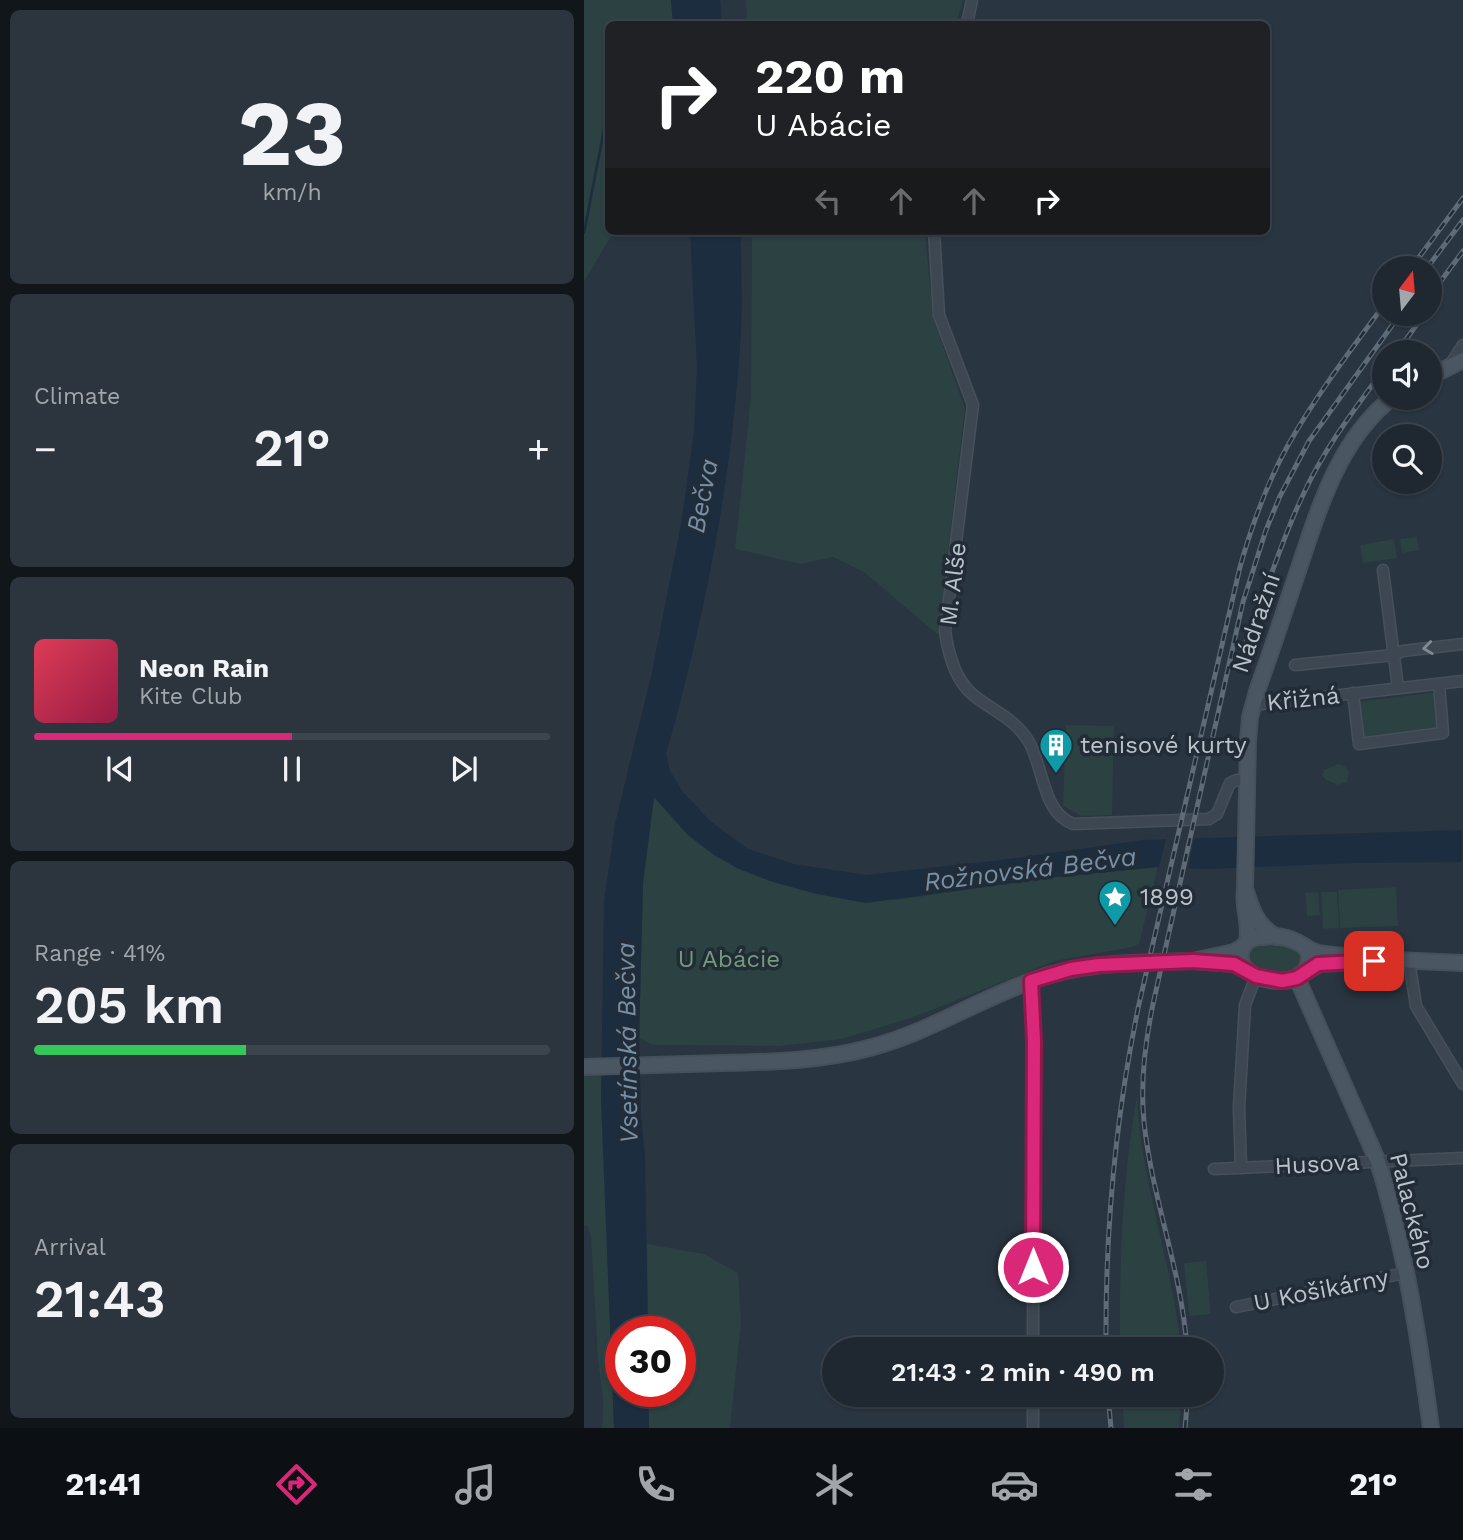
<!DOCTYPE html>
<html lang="en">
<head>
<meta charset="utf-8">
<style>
  body { margin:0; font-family:"Work Sans",sans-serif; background:#2c343d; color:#f1f3f6; height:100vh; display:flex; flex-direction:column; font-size:26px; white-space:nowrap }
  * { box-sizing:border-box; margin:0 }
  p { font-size:23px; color:#a1a6ab }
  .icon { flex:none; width:38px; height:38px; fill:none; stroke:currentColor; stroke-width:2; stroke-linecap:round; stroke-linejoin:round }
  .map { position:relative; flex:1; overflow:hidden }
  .drawer { display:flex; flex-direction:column; gap:10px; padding:10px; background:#11161b; width:584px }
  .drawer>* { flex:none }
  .guide { position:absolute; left:21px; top:21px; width:665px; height:214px; border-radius:10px; box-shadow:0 2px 5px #0004,0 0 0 2px #3c444d; background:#202124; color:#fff; overflow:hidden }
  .needle { width:46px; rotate:16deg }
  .buttons { position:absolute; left:788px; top:256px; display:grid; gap:14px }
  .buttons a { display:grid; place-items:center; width:70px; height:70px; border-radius:50%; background:#1f2831; box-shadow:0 2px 5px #0004,0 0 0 2px #3c444d; font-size:35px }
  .speed { position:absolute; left:21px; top:1316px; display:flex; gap:14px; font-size:35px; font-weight:700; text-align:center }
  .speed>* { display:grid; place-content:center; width:91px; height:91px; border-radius:50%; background:#1f2831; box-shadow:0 2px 5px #0004,0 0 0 2px #3c444d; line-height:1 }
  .speed .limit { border:10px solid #d22; background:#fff; color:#111 }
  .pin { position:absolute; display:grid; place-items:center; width:60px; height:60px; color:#fff; margin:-30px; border-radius:14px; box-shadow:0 4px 10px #0006 }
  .me { position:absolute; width:77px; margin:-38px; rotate:0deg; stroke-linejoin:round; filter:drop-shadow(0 0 5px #0008) }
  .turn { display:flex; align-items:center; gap:24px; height:147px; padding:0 35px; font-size:32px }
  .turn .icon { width:91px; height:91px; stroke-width:2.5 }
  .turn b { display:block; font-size:49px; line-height:60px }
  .lanes { display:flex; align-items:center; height:66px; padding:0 35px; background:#0003; justify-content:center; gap:35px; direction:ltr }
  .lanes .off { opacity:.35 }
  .big { font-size:52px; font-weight:600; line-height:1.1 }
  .drawer .widget { flex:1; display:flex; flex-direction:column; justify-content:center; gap:10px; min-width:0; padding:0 24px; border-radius:10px; background:#2c343d }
  .drawer .dial { align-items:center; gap:0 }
  .dial b { font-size:91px; line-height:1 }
  .song { display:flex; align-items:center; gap:21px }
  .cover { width:84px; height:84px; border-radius:10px; background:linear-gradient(135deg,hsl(350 70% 55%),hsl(340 70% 35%)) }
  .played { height:7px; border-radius:4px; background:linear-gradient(90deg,#db2777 50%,#3c444d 50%) }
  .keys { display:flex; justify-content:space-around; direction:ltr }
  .heat { display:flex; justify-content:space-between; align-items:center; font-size:38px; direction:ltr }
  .charge { height:10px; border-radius:5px; background:linear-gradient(90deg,#34c759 41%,#3c444d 0) }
  .trip { position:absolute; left:238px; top:1337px; width:402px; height:70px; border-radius:35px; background:#1f2831; box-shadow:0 2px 5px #0004,0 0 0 2px #3c444d; font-weight:600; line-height:70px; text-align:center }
  .tabs { display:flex; height:112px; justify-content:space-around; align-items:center; background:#0c1014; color:#a1a6ab }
  .tabs .icon { width:49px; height:49px }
  .tabs .active { color:#db2777 }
  .tabs b { font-size:32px; color:#f1f3f6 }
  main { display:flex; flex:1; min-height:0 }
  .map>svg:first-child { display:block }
  .green { fill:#2b4142 }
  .water { fill:#1c2d3f }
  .pier { fill:#293541 }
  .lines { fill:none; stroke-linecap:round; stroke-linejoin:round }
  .stream { stroke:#1c2d3f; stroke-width:2.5 }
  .street-casing { stroke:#46505a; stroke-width:13 }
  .secondary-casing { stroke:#46505a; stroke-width:18 }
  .street { stroke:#3d4751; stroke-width:10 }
  .secondary { stroke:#4b5663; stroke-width:14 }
  .rail-casing { stroke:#5f6b77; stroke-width:5 }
  .rail { stroke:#212c36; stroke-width:2.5; stroke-dasharray:8; stroke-linecap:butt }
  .oneway { stroke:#828b94 }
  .route-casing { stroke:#8e194d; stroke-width:18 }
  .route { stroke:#db2777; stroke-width:12 }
  .labels { text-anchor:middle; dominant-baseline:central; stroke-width:7; stroke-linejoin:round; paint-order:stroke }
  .street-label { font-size:24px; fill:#bac2cb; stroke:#212c36 }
  .poi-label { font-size:24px; fill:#bac2cb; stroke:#212c36; text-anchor:start }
  .park-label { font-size:24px; fill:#739a79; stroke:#212c36 }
  .water-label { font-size:26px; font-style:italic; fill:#768ea7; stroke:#212c36 }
</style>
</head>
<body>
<main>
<section class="drawer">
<div class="widget dial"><b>23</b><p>km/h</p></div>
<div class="widget"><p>Climate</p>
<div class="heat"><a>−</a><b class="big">21°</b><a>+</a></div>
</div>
<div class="widget">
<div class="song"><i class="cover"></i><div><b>Neon Rain</b><p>Kite Club</p></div></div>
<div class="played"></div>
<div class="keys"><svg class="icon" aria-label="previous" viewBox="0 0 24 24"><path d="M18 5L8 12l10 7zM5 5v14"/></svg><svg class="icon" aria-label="pause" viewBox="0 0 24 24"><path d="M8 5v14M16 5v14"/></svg><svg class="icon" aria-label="next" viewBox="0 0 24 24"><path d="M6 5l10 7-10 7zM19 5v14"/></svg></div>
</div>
<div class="widget"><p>Range · 41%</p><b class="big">205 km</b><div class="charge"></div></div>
<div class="widget"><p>Arrival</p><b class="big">21:43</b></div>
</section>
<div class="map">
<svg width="879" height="1428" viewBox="0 0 879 1428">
  <rect width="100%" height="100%" fill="#293541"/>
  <g class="green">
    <path d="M0 0H87L89 24H24V231H30L0 282Z"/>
    <path d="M162 0H379L372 24H163Z"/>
    <path d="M168 231H323L341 234 349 317 381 409 354 635 280 572 249 557 217 564 151 549 167 397Z"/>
    <path d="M833 537 835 550 818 553 816 539Z"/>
    <path d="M810 539 813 558 779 563 776 545Z"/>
    <path d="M853 692 857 732 777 741 773 702Z"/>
    <path d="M482 725 530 726 528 815 498 816 479 806Z"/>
    <path d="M754 764 760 766 765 771 763 782 754 785 742 780 738 775 740 770Z"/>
    <path d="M70 797 104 835 153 868 186 881 233 894 312 900 471 877 574 867 555 944 548 947 471 961 330 1017 258 1039 196 1046 69 1045 55 1038 59 883Z"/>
    <path d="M812 887 814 926 756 928 754 890Z"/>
    <path d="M734 892 736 915 723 916 721 893Z"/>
    <path d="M737 892H753L755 928 739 929Z"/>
    <path d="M682 943C751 947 706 996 664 962V955L668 948Z"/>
    <path d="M0 1073H17L30 1428H18L19 1401 14 1358 7 1238 4 1227 0 1225Z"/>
    <path d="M553 1096C557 1183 589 1264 597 1349H536C535 1265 538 1180 553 1096Z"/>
    <path d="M63 1244 120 1254 154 1273 157 1323 146 1428H65L64 1391H96V1332H64Z"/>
    <path d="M622 1261 627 1314 605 1316 600 1263Z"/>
    <path d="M538 1395H597L595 1428H540Z"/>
  </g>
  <g class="water">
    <path d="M87 0H136L138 24H89Z"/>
    <path d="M106 231H156L157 239C157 274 159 311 156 346 147 484 120 621 82 754L86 771 99 792 126 821 164 849 210 864 282 875 417 860 560 840 878 830V862L770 863 623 869 574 867 471 877 282 903 233 894 186 881 153 868 130 855 104 835 70 797 59 883 55 1038 57 1116 61 1156 64 1332H37V1391H64L65 1428H30L17 1100 20 901 31 824 68 672 98 519 110 431 113 368Z"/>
  </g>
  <path class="pier" d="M611 835 603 872 574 870 583 836Z"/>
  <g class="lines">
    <path class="stream" d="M0 233 24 109"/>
    <defs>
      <g id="street">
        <path d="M383 24 388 0"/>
        <path d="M350 231 355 315 389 405 361 631C364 653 370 678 388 694 408 711 431 718 445 742 460 768 458 812 489 824L625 819 633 814 646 783 653 780H663"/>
        <path d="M866 365 879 345"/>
        <path d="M799 570 814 688"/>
        <path d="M711 665 810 655 819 651 879 644"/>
        <path d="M769 693 775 744 859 733 855 684"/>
        <path d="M669 705 879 681"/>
        <path d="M825 960 832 1006 879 1084"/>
        <path d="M447 981 450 1041 449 1349"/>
        <path d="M657 1168 655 1108 661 1005 672 976"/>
        <path d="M630 1169 879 1158"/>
        <path d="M652 1307 821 1273"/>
        <path d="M449 1428V1395"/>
      </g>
      <g id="secondary">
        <path d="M845 377 879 360"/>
        <path d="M661 889 664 741 666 717 674 688C689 647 702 606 716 565 736 505 756 438 809 397"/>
        <path d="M663 942C667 924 658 908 661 889 667 908 673 927 693 937"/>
        <path d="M660 946 650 952 609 961 650 964 661 969"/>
        <path d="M720 946 725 953C731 999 640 982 659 947 663 940 670 937 678 937 690 935 704 937 715 943 721 946 726 951 734 953 759 957 785 958 810 960L735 964 722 972"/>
        <path d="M810 960 879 963"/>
        <path d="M713 978 794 1162C821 1247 835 1339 847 1428"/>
        <path d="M0 1067C46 1066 92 1064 138 1063 188 1062 237 1061 285 1048 343 1033 392 1001 447 981 499 961 554 963 609 961"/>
      </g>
    </defs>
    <use href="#street" class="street-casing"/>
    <use href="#secondary" class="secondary-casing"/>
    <use href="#street" class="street"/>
    <use href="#secondary" class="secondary"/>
    <defs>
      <g id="rail">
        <path d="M827 268 879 198"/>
        <path d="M843 268 879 220"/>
        <path d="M845 297 879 251"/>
        <path d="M813 352 841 313"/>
        <path d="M651 669C677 612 692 551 719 495 740 449 770 410 800 369"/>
        <path d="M522 1349C521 1233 531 1118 555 1004L656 567C668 525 682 485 703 447 731 397 766 351 800 305"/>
        <path d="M603 1349C598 1272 568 1199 560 1122 556 1083 561 1043 569 1004L659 602 682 530 696 496 725 441 817 313"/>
        <path d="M524 1395 527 1428"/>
        <path d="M601 1428 604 1395"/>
      </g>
    </defs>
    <use href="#rail" class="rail-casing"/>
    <use href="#rail" class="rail"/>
  </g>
  <defs><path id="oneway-chevron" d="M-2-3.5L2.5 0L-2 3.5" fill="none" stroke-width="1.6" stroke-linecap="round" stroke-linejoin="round" transform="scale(1.75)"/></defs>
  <use class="oneway" href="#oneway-chevron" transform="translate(844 648) rotate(173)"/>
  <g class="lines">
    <defs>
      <path id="route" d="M449 1267 450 1041 447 981 487 969 515 965 609 961 650 964 672 976 698 981 713 978 734 964 790 961"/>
    </defs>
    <use href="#route" class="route-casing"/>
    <use href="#route" class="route"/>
  </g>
  <defs>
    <symbol id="building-pin" viewBox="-11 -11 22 30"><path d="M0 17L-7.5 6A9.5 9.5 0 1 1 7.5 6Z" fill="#0f9aa8" stroke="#212c36"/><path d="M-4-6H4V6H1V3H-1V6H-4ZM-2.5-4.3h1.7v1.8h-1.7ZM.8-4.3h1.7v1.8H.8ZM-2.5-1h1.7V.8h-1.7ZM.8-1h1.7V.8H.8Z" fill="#fff"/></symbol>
    <symbol id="sight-pin" viewBox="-11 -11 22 30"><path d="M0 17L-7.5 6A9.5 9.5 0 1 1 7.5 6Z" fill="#0f9aa8" stroke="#212c36"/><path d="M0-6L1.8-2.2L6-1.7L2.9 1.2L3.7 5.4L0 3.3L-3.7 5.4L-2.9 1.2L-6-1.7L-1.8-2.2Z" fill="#fff"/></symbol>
  </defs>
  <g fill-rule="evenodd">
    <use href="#building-pin" x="453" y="726" width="38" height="52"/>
    <use href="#sight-pin" x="512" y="878" width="38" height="52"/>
  </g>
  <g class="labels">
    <g class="street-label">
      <text transform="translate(369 584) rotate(-83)">M. Alše</text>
      <text transform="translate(672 623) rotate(-71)">Nádražní</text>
      <text transform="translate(719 699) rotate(-6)">Křižná</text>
      <text transform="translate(733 1164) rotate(-3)">Husova</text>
      <text transform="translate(828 1211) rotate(76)">Palackého</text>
      <text transform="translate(737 1290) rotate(-11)">U Košikárny</text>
    </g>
    <g class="poi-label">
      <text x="496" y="745">tenisové kurty</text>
      <text x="556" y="897">1899</text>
    </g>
    <g class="park-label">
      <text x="145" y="959">U Abácie</text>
    </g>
    <g class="water-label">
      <text transform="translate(118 496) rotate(-79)">Bečva</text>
      <text transform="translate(446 869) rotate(-7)">Rožnovská Bečva</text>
      <text transform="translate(43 1043) rotate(-91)">Vsetínská Bečva</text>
    </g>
  </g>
</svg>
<div class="buttons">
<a><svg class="needle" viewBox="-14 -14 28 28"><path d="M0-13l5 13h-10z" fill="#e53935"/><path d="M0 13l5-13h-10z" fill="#a1a6ab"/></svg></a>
<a><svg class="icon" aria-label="sound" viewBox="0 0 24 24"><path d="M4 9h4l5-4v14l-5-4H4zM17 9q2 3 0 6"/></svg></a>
<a><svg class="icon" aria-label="search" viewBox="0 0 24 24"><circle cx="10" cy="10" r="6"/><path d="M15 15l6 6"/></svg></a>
</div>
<div class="speed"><div class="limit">30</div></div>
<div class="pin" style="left:790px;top:961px;background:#d93025"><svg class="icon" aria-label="arrive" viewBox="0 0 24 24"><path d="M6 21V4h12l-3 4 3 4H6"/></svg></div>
<svg class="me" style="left:449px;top:1267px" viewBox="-20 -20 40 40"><circle r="17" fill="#db2777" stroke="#fff" stroke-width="3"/><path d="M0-11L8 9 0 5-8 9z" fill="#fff"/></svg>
<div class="trip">21:43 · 2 min · 490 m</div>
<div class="guide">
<div class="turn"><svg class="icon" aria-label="right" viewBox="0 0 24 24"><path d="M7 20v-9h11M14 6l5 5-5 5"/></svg><div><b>220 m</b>U Abácie</div></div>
<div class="lanes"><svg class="icon off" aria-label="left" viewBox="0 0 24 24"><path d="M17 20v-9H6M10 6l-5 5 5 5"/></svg><svg class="icon off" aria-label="ahead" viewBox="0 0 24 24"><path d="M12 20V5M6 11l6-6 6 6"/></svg><svg class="icon off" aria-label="ahead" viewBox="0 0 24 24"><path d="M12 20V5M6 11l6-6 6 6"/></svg><svg class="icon" aria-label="right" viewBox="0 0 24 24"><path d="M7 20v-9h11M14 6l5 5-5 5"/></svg></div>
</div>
</div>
</main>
<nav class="tabs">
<b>21:41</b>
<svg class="icon active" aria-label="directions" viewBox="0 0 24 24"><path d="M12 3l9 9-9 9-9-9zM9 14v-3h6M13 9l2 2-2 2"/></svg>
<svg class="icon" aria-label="music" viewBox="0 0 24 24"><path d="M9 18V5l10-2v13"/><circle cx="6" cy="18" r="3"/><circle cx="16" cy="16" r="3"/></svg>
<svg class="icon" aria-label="phone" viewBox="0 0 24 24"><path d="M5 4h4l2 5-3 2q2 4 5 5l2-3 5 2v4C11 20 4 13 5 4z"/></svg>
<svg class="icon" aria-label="climate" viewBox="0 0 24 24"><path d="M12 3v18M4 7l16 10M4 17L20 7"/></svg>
<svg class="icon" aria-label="car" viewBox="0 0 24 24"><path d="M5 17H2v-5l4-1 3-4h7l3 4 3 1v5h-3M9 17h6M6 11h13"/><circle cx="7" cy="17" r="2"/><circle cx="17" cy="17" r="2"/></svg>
<svg class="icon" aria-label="filters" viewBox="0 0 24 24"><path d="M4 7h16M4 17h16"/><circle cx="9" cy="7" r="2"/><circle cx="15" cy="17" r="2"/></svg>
<b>21°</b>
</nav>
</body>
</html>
